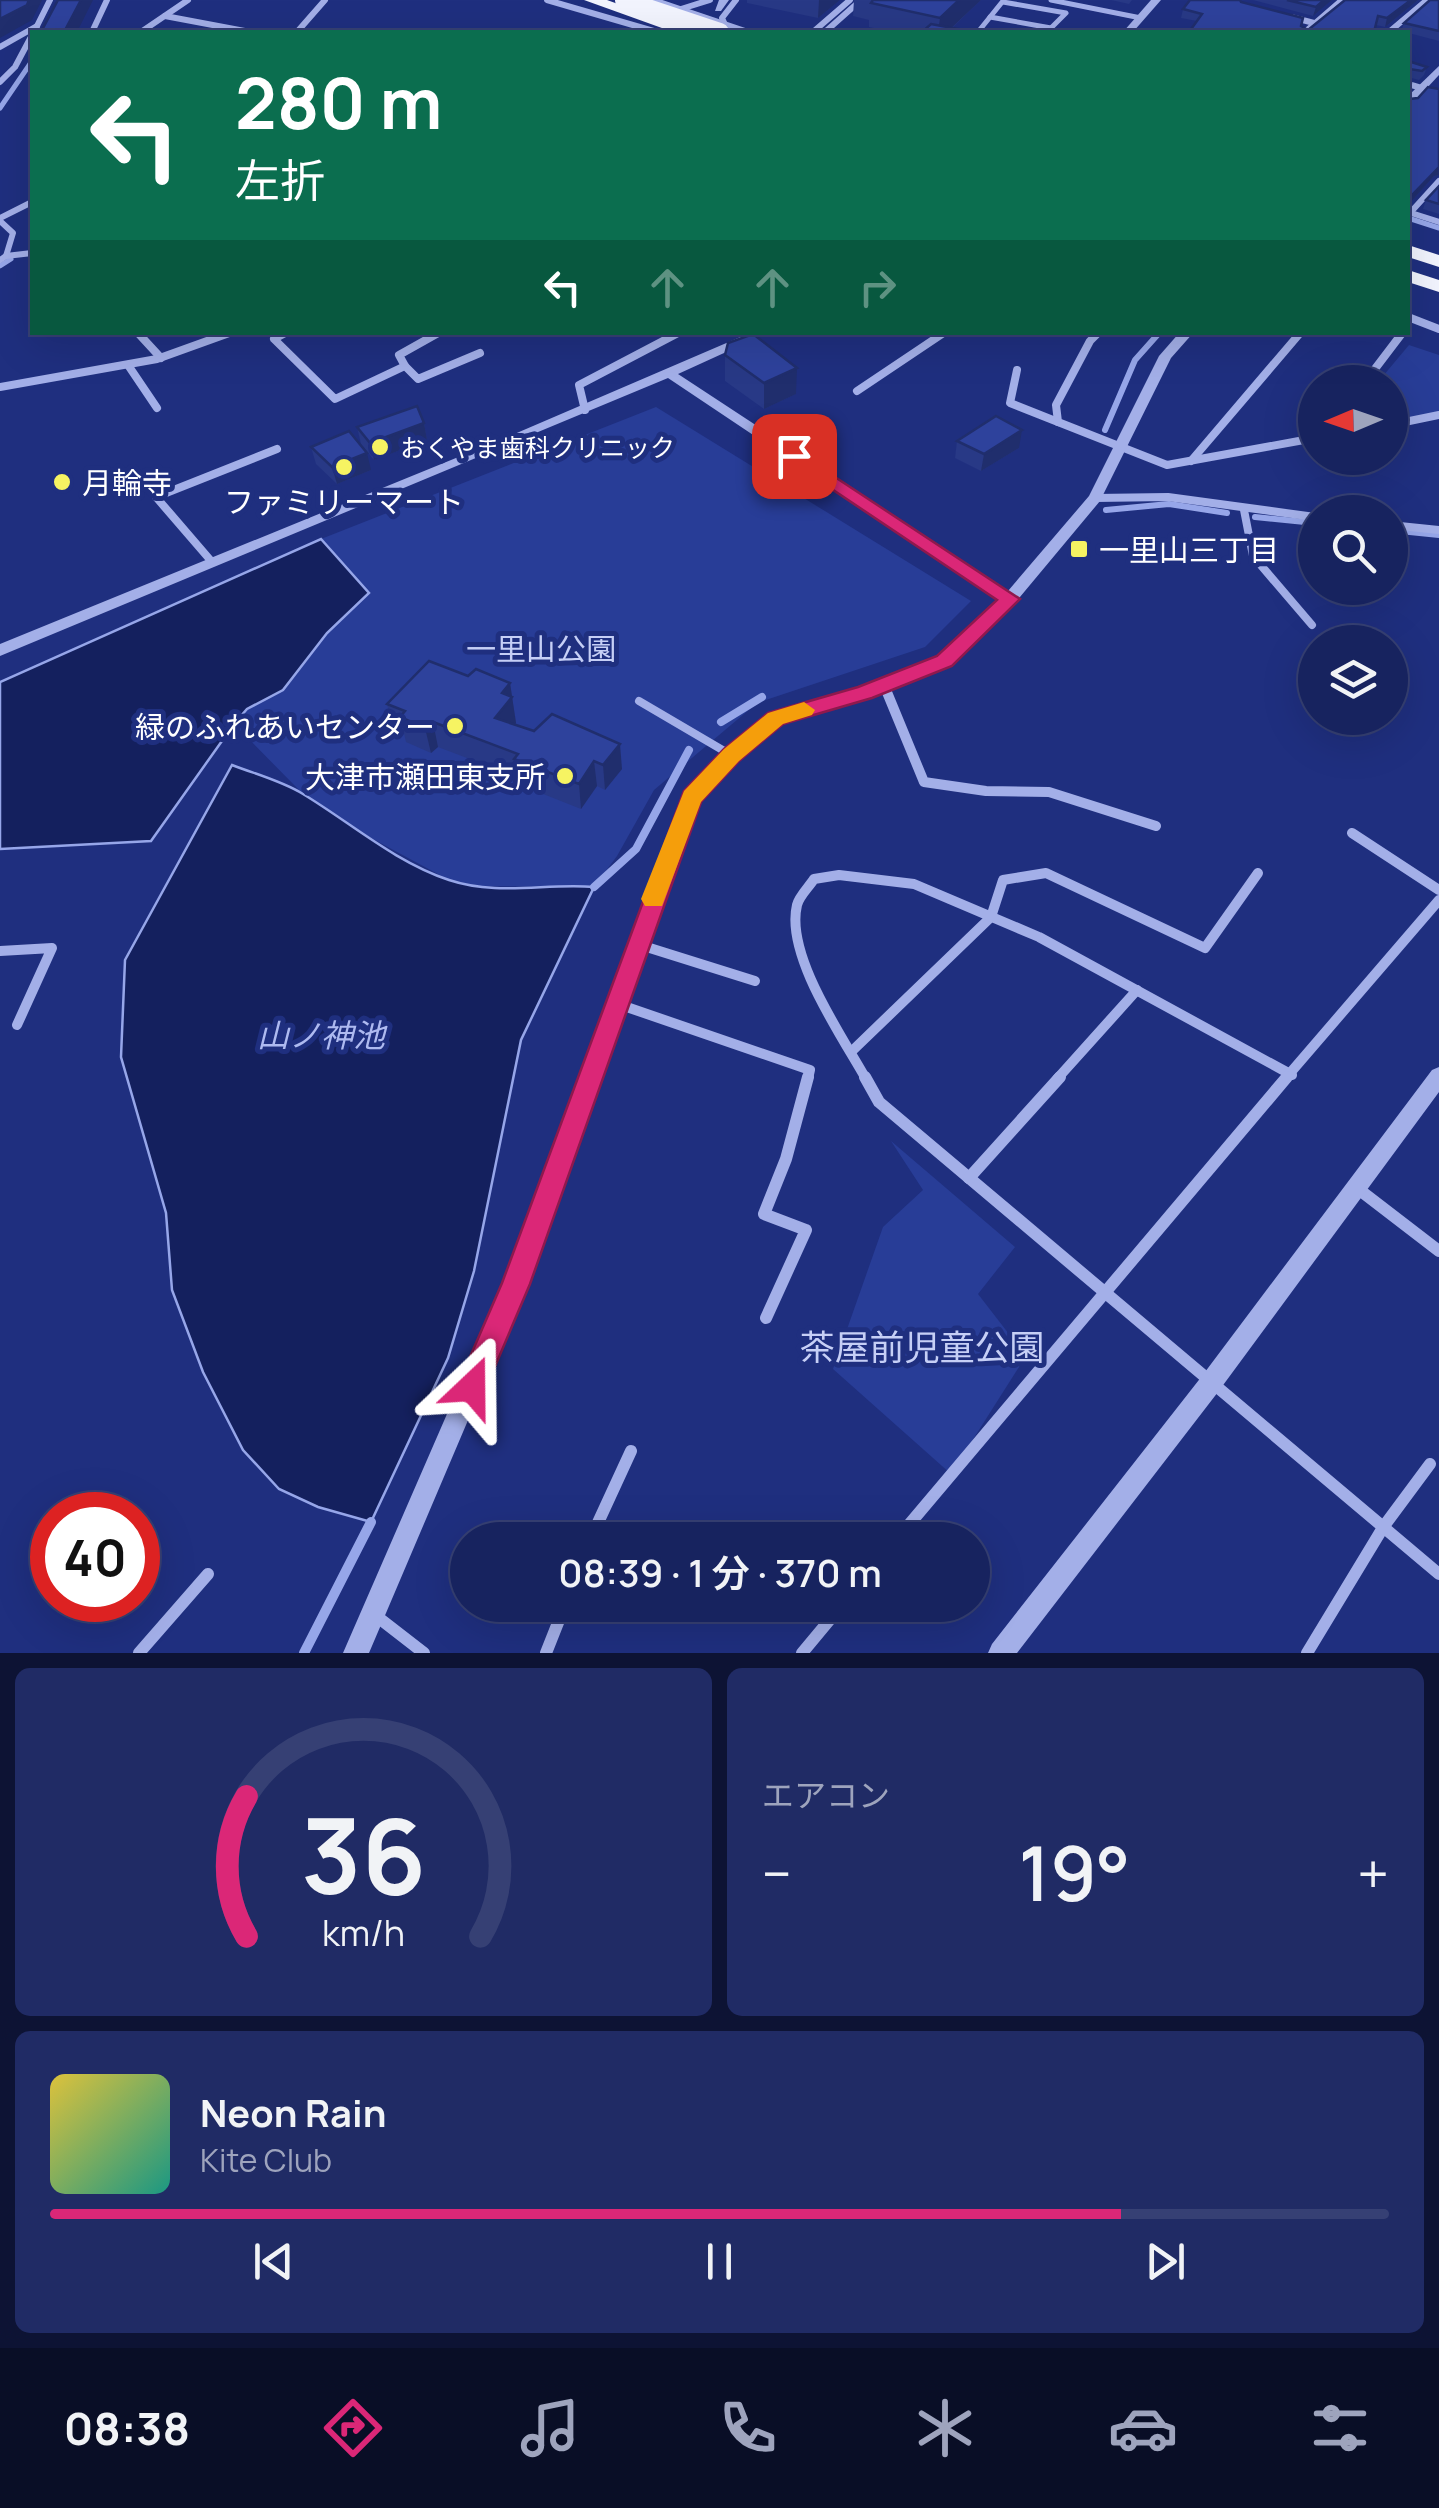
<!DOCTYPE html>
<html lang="ja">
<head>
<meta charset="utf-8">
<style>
  body { margin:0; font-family:Manrope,"Noto Sans JP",sans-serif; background:#202b65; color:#f1f3f6; height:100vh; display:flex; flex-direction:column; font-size:38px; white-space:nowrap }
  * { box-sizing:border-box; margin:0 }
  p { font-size:32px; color:#9ea4bd }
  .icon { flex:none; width:55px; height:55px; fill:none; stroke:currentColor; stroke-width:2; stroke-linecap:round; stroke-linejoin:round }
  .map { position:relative; height:1653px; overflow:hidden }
  .side { display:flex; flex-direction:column; gap:15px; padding:15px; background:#0d1334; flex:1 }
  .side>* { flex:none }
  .hud { position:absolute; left:30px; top:30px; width:1380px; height:305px; border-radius:0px; box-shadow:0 10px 40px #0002,0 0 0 2px #364074; background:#0b6e4f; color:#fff; overflow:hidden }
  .needle { width:65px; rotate:268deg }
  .tools { position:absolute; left:1298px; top:365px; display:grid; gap:20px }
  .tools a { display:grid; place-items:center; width:110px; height:110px; border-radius:50%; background:#17235f; box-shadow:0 10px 40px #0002,0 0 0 2px #364074; font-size:50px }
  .speed { position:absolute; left:30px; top:1492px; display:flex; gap:20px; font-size:50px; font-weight:700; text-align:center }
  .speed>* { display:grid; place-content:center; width:130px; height:130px; border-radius:50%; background:#17235f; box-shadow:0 10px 40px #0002,0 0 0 2px #364074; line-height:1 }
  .speed .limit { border:15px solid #d22; background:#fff; color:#111 }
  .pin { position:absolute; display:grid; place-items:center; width:85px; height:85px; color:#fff; margin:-42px; border-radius:20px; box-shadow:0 5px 15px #0006 }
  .me { position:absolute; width:110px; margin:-55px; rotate:23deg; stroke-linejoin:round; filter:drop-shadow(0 0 8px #0008) }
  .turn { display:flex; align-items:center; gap:35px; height:210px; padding:0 40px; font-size:45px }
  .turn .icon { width:130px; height:130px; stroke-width:2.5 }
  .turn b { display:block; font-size:70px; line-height:85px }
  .lanes { display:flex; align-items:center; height:95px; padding:0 40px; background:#0003; justify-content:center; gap:50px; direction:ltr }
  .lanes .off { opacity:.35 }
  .big { font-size:75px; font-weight:600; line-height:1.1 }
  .side .widget { flex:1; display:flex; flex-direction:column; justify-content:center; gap:15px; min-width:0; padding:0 35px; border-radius:15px; background:#202b65 }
  .side .dial { align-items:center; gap:0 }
  .dial svg { height:260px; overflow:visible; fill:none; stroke:#364074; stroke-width:7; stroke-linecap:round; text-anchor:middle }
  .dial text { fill:#f1f3f6; stroke:none }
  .song { display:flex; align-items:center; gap:30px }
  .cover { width:120px; height:120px; border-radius:15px; background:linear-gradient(135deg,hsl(50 70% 55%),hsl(170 70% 35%)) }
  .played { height:10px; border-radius:5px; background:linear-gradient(90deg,#db2777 80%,#364074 80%) }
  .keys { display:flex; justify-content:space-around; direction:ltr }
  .heat { display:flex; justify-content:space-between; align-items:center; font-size:55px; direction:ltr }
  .side .tiles { flex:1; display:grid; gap:15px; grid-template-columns:1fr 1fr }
  .widget:last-child { grid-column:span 2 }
  .trip { position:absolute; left:450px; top:1522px; width:540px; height:100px; border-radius:50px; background:#17235f; box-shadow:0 10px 40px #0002,0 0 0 2px #364074; font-weight:600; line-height:100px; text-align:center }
  .tabs { display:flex; height:160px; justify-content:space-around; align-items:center; background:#090e26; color:#9ea4bd }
  .tabs .icon { width:70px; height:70px }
  .tabs .selected { color:#db2777 }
  .tabs b { font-size:45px; color:#f1f3f6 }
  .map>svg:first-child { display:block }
  .green { fill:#283d97 }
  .water { fill:#14205e; stroke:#96a6e9; stroke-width:2.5 }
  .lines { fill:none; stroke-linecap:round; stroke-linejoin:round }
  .stream-far3 { stroke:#96a6e9; stroke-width:5 }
  .stream-far2 { stroke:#96a6e9; stroke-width:6 }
  .stream-far1 { stroke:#96a6e9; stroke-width:8 }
  .stream { stroke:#96a6e9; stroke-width:10 }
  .service-far1 { stroke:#a3afe8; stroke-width:5 }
  .service { stroke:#a3afe8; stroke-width:8 }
  .minor-far3 { stroke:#a3afe8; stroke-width:6 }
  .minor-far2 { stroke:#a3afe8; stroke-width:8 }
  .minor-far1 { stroke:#a3afe8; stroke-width:10 }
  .minor { stroke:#a3afe8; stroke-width:12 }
  .tertiary { fill:#a3afe8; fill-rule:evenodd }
  .trunk { fill:#f2f4fe; fill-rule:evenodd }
  .trunk-bridge { stroke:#f2f4fe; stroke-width:18 }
  .wall { fill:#283986 }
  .shaded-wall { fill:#202e6d }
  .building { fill:#2e429c; stroke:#202e6d; stroke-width:2.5 }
  .route { fill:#db2777; stroke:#8e194d; stroke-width:2.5 }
  .slow { fill:#f59e0b }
  .poi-dot { fill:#f6f362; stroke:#1f2f7f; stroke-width:4 }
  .labels { text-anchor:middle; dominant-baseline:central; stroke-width:10; stroke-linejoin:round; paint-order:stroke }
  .far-poi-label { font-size:25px; fill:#fff; stroke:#1f2f7f; text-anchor:start }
  .poi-label { font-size:30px; fill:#fff; stroke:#1f2f7f; text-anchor:start }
  .park-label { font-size:30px; fill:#c6cff6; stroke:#1f2f7f }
  .water-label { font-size:32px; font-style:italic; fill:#aebaf0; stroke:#1f2f7f }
  .near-park-label { font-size:35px; fill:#c6cff6; stroke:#1f2f7f }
</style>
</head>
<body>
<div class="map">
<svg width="1439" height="1653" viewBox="0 0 1439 1653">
  <rect width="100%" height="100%" fill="#1f2f7f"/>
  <g class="green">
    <path d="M1409 345 1439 355V415L1390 422V382H1378Z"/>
    <path d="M656 407 971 601 925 647 757 703 654 790 617 856 594 887 480 886 449 880 347 825 300 791 234 724 247 709 283 690 327 633 369 593 321 539Z"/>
    <path d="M891 1141 1015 1247 978 1294 1026 1356 951 1474 833 1369 883 1227 923 1190Z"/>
  </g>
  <g class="water">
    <path d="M321 539 369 593 327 633 283 690 247 709 234 724 151 841 0 849V682Z"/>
    <path d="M232 765C255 774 282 781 303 794 351 823 395 862 449 880 497 896 546 883 594 887L521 1040 474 1271 448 1358 371 1522 318 1507 279 1489 243 1450 203 1372 172 1290 166 1213 121 1057 125 960Z"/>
  </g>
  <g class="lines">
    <g class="stream-far3">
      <path d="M0 108 32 61"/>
      <path d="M1408 218 1439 228"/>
      <path d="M0 266 11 259"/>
    </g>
    <g class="stream-far2">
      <path d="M1105 430 1135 360 1160 332"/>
      <path d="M1106 510 1169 504 1227 513"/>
      <path d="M1255 517 1315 523"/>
      <path d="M1390 530 1439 535"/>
    </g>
    <g class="stream-far1">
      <path d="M721 722 762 697"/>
      <path d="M594 887 636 849 689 750"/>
    </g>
    <path class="stream" d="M304 1653 371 1522"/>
    <g class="service-far1">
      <path d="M1051 0 1141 18"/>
      <path d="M990 17 1051 28 1066 13 1003 2"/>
      <path d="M978 32 1003 1"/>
    </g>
    <path class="service" d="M639 701 731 755"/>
    <g class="minor-far3">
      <path d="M547 0 657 32"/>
      <path d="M653 0 748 32"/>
      <path d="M681 9 710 0"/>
      <path d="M165 16 250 32"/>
      <path d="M1291 17 1314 23"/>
      <path d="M725 25 722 18 736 0"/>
      <path d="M35 30 50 0"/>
      <path d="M92 32 107 0"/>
      <path d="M141 32 188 0"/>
      <path d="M297 32 325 0"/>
      <path d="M813 32 850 0"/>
      <path d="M825 32 861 0"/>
      <path d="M1305 32 1342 0"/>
      <path d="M1389 32 1427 0"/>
      <path d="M0 47 37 26"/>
      <path d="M0 82 15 67 32 35"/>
      <path d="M1408 84 1439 93"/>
      <path d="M1408 212 1439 222"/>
      <path d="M1410 213 1439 181"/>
      <path d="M0 218 32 202"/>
      <path d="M0 221 13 233 6 256 0 260"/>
      <path d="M6 256 32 253"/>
    </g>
    <g class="minor-far2">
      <path d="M1408 317 1439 329"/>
      <path d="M287 332 274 339 335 399 405 366 418 379 480 353"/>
      <path d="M1099 332 1090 341 1056 405 1058 422 1167 465 1315 438"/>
      <path d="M138 333 161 358"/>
      <path d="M128 365 157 408"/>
      <path d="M405 366 399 355 440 332"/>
      <path d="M1017 370 1010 403 1058 422"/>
      <path d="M1365 382 1403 332"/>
      <path d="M0 387 157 359 232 332"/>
      <path d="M857 391 945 332"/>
      <path d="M585 410 579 385 680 332"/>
      <path d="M1390 425 1439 415"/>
      <path d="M1191 461 1301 332"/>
      <path d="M1095 498 1168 497 1315 517"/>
      <path d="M1244 510 1253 556 1312 625"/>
      <path d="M1390 525 1439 530"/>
      <path d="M212 562 156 497 277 449"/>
    </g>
    <g class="minor-far1">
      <path d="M884 685 924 782 986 791 1049 792 1156 826"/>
      <path d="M1352 833 1439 890"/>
      <path d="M637 944 755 981"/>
      <path d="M0 951 52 948 17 1025"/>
      <path d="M615 1003 810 1070 808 1079"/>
      <path d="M851 1052 991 917 1003 880 1046 873 1205 948 1258 873"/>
      <path d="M866 1079C842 1036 785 955 797 905 799 896 809 887 814 879L839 875 914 884 1039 937 1292 1075"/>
      <path d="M1057 1079 1137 990"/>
      <path d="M1285 1079 1439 900"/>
    </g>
    <g class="minor">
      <path d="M865 1077 879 1102 1439 1574"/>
      <path d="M969 1178 1060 1077"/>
      <path d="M1357 1188 1439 1251"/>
      <path d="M766 1318 806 1230 764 1214 786 1159 808 1077"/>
      <path d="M590 1540 631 1451"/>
      <path d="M896 1540 1287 1077"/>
      <path d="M375 1615 424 1653"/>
      <path d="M139 1653 208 1574"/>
      <path d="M546 1653 565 1605"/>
      <path d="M802 1653 842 1605"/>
      <path d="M1307 1653 1384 1526 1430 1464"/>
    </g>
    <g class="tertiary">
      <path d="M719 0H729L721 11H715Z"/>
      <path d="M1151 0H1161L1133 32H1123Z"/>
      <path d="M1439 66V75L1412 104 1408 105V96Z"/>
      <path d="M752 332H770L678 374 1008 591 1089 496 1159 356 1180 332H1194L1171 358 1100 501 1015 603 950 665 871 696 781 723 737 759 699 800 526 1284 369 1653H343L504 1283 686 792 725 751 769 715 859 688 938 657 1000 600 668 378 0 656V644L505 438Z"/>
      <path d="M1439 1067V1092L1218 1392 1017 1653H988L992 1644 1202 1376 1432 1070Z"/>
    </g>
    <g class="trunk">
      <path d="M584 0H607L695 32H673Z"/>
      <path d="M1408 245 1439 255V267L1408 257Z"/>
      <path d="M1408 270 1439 280V292L1408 282Z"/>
    </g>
    <path class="trunk-bridge" d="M624 0 720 32"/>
  </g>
  <g class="wall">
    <path d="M747 0H840L818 18 747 3Z"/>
    <path d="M854 0H981L952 28 974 32H894L869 27V20L853 16Z"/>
    <path d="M1111 0H1132L1129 4Z"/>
    <path d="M1253 0H1332L1313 16Z"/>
    <path d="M1345 0H1418L1385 27 1376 25 1374 32H1189L1197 21 1181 18 1183 9 1241 2 1301 26 1308 30Z"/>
    <path d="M1439 0V41L1401 31 1404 23Z"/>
    <path d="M1408 61 1427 67 1424 75 1419 80 1408 77 1409 99 1418 98 1439 89V175L1434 176 1409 204Z"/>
    <path d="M1439 186V214L1423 209 1426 200Z"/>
    <path d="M725 355 796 394 764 409 725 381Z"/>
    <path d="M424 423 427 440 374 460 361 444 357 427Z"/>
    <path d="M957 441 1019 448 981 471 955 458Z"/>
    <path d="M311 447 371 470 337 484 316 464Z"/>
    <path d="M468 676 510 683 516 723 514 725 622 769 605 790 597 786 581 809 518 784 517 777 438 747 431 753 406 742 404 733 393 729 387 704Z"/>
  </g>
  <g class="shaded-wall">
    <path d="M29 0H42L32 20 0 38V19Z"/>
    <path d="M81 0H93L77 32H64Z"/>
    <path d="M819 0H840L818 18Z"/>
    <path d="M959 0H981L947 32H938L940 18Z"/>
    <path d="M1324 0H1332L1313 16 1316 7Z"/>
    <path d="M1411 0H1418L1385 27 1387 18Z"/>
    <path d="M1437 167H1439V175L1434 176 1409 204 1412 195Z"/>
    <path d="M797 368 796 394 764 409V383Z"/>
    <path d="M424 423 427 440 374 460 370 443Z"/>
    <path d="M1022 430 1019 448 981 471 984 454Z"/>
    <path d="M367 453 371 470 337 484 332 467Z"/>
    <path d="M510 683 516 723 499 744 495 718 502 693Z"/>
    <path d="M433 722 438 747 431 753 425 728Z"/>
    <path d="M620 744 622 769 605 790 603 765Z"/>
    <path d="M594 761 597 786 581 809 579 784Z"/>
  </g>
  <g class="building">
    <path d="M0 0H29L27 5 0 19Z"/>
    <path d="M58 0H81L64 32H41Z"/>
    <path d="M873 0H959L940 18 871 3Z"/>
    <path d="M1190 0H1240L1241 2 1303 18 1301 26 1308 30 1345 0H1411L1387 18 1378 16 1374 32H1189L1202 14 1183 9Z"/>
    <path d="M1287 0H1324L1316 7Z"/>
    <path d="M1430 0H1439V31L1404 23Z"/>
    <path d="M931 24 974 32H922Z"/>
    <path d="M1408 61 1427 67 1422 71 1410 69 1408 71Z"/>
    <path d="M1408 77 1411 82 1409 99 1418 98 1428 87 1439 89V167L1412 195 1408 194Z"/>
    <path d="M1439 186V204L1426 200Z"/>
    <path d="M753 334 797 368 764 383 725 355 728 343Z"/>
    <path d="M417 406 424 423 370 443 357 427Z"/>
    <path d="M996 416 1022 430 984 454 957 441Z"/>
    <path d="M349 431 367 453 332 467 311 447Z"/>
    <path d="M429 661 468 676 476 669 510 683 502 693 512 697 495 718 534 731 552 714 620 744 603 765 594 761 579 784 514 759 518 754 433 722 425 728 400 717 405 711 387 704Z"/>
  </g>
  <path class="route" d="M794 450 1020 599 952 666 872 698 783 724 739 761 701 802 530 1284 482 1397 472 1402 461 1397 457 1387 502 1283 684 791 724 749 768 713 858 687 937 656 997 600 787 459 785 456Z"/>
  <path class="slow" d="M804 702 815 710 812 715 783 724 739 761 701 802 662 906H645L641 899 684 791 724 749 768 713Z"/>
  <g class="poi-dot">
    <circle cx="380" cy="447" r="10"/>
    <circle cx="344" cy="467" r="10"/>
    <circle cx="62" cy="482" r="10"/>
    <rect x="1069" y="539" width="20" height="20" rx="5"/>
    <circle cx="455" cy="726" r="10"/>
    <circle cx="565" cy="776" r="10"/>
  </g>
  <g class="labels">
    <g class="far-poi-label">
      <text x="400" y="447">おくやま歯科クリニック</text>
    </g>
    <g class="poi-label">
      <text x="82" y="482">月輪寺</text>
      <text x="344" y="501" text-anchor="middle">ファミリーマート</text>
      <text x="1099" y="549">一里山三丁目</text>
      <text x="435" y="726" text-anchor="end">緑のふれあいセンター</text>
      <text x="545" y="776" text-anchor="end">大津市瀬田東支所</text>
    </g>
    <g class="park-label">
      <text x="541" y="648">一里山公園</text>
    </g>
    <g class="water-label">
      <text x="321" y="1035">山ノ神池</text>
    </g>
    <g class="near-park-label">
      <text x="922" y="1347">茶屋前児童公園</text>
    </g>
  </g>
</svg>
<div class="tools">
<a><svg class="needle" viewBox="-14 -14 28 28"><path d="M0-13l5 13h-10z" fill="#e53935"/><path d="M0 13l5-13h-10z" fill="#9ea4bd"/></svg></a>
<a><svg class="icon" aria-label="search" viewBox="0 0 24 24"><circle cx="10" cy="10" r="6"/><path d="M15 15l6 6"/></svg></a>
<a><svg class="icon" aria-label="layers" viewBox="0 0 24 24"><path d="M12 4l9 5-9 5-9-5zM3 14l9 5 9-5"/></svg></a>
</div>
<div class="speed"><div class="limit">40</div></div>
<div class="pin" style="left:794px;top:456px;background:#d93025"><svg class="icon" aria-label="arrive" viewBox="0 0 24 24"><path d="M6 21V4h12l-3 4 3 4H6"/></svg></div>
<svg class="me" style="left:472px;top:1387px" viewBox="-20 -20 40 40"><path d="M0-17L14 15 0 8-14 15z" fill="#db2777" stroke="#fff" stroke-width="4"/></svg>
<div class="trip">08:39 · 1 分 · 370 m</div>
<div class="hud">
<div class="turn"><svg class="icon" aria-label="left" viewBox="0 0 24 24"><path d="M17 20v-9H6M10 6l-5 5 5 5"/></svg><div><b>280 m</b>左折</div></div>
<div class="lanes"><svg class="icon" aria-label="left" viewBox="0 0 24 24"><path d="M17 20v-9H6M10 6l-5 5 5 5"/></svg><svg class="icon off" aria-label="ahead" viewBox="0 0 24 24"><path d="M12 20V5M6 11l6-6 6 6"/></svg><svg class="icon off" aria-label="ahead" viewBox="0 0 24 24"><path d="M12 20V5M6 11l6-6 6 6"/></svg><svg class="icon off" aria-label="right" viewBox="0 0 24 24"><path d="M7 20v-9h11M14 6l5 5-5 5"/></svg></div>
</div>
</div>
<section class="side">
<div class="tiles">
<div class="widget dial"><svg viewBox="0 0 100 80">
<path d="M14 69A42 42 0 1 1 86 69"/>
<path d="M14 69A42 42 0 0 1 14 26" stroke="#db2777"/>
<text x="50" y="56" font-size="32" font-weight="700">36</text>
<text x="50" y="72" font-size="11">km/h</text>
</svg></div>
<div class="widget"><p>エアコン</p>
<div class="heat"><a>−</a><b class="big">19°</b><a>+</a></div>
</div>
<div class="widget">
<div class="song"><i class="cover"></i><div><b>Neon Rain</b><p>Kite Club</p></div></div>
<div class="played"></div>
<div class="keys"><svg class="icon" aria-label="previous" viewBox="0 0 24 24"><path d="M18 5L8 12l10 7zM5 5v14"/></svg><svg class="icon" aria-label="pause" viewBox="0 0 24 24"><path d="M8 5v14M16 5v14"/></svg><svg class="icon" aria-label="next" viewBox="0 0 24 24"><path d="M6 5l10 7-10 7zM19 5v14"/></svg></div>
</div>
</div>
</section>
<nav class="tabs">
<b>08:38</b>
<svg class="icon selected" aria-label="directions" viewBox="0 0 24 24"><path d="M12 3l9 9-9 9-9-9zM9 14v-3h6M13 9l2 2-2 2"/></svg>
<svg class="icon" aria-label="music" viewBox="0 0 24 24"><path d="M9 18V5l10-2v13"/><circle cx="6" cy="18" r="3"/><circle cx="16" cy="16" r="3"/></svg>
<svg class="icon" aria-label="phone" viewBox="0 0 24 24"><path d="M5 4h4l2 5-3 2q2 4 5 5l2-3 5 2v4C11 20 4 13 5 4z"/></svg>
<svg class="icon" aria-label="climate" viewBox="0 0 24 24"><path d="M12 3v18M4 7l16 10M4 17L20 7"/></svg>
<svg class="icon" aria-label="car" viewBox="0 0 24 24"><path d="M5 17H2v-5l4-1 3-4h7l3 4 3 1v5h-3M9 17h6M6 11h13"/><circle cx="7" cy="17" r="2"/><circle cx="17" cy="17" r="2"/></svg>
<svg class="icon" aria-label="filters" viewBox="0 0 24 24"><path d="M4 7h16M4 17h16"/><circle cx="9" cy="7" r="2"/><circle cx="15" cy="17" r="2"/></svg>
</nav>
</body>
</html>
